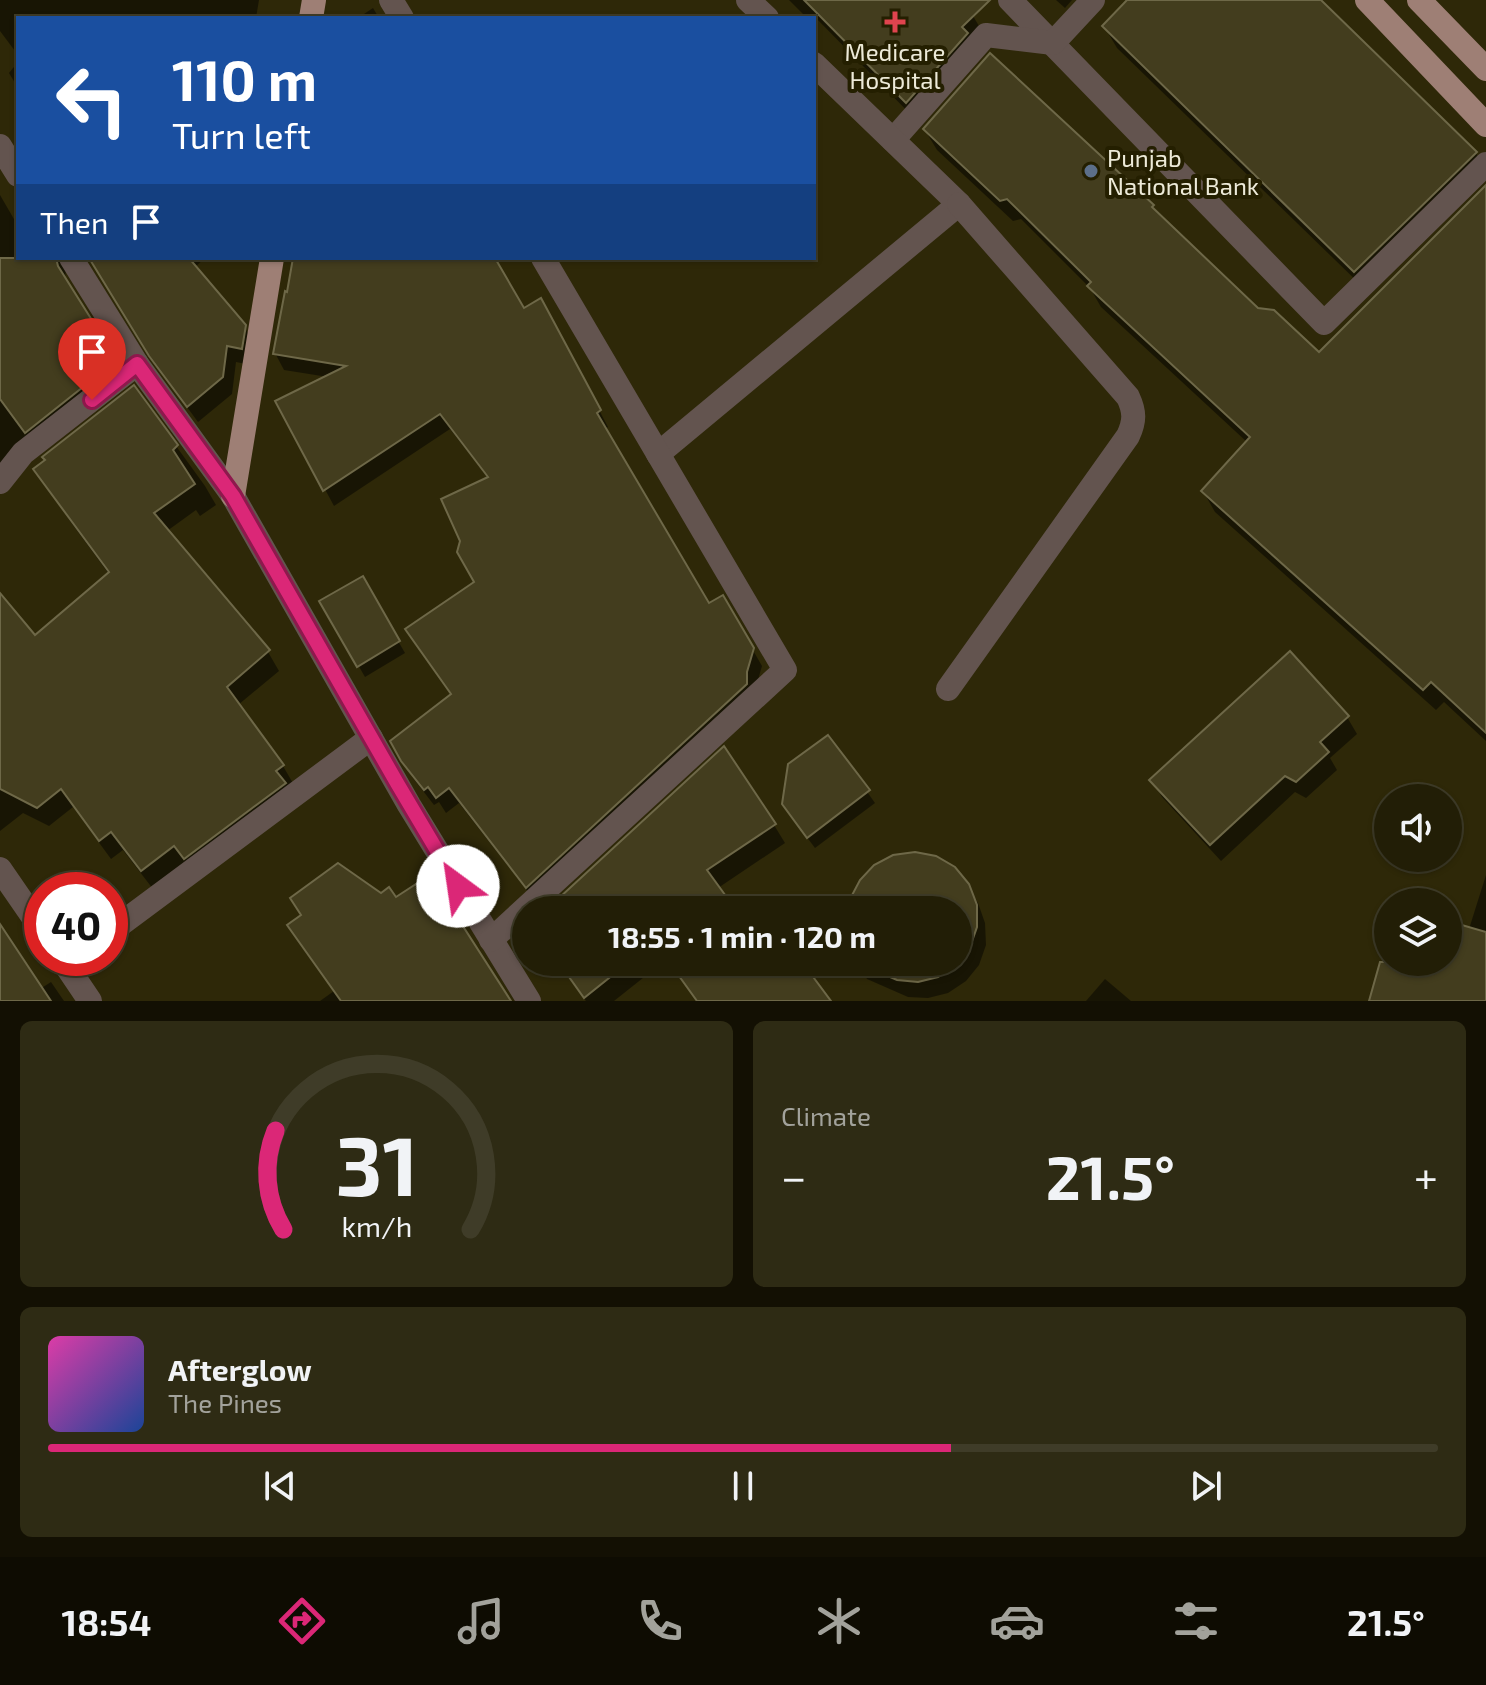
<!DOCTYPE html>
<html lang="en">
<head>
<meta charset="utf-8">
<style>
  body { margin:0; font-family:"Exo 2",sans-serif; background:#2e2b14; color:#f1f3f6; height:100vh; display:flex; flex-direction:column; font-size:30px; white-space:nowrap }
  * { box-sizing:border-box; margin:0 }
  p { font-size:26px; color:#a2a29b }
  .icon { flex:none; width:44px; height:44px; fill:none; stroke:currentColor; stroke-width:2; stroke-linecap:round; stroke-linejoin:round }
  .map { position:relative; height:1001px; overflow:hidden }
  .details { display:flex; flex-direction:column; gap:20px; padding:20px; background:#131003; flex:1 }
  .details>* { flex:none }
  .hud { position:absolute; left:16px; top:16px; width:800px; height:244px; border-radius:0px; box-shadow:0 2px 6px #0004,0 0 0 2px #3f3c28; background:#1a4fa0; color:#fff; overflow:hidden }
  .buttons { position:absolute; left:1374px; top:784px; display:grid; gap:16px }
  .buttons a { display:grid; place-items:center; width:88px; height:88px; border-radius:50%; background:#221e06; box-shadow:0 2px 6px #0004,0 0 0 2px #3f3c28; font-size:40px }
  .speed { position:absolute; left:24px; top:872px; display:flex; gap:16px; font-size:40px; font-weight:700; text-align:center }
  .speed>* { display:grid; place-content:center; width:104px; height:104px; border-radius:50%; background:#221e06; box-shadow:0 2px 6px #0004,0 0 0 2px #3f3c28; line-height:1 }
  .speed .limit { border:12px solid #d22; background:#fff; color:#111 }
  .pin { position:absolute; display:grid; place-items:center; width:68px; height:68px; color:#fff; margin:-82px -34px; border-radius:50% 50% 50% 0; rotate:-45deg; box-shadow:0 0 8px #0007 }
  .pin .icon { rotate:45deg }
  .me { position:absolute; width:88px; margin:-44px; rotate:329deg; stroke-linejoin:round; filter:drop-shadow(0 0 6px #0008) }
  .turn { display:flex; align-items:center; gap:28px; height:168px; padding:0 24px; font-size:36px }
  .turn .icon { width:104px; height:104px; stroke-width:2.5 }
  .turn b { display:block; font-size:56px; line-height:68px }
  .then { display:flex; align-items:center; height:76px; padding:0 24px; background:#0003; gap:16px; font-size:30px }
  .big { font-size:60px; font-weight:700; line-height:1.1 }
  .details .card { flex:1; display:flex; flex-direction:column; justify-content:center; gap:12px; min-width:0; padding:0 28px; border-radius:12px; background:#2e2b14 }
  .details .dial { align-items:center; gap:0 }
  .dial svg { height:208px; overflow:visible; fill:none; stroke:#3f3c28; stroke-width:7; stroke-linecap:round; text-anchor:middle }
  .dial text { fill:#f1f3f6; stroke:none }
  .song { display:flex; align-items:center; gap:24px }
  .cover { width:96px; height:96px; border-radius:12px; background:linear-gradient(135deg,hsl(320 70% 55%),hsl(220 70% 35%)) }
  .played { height:8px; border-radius:4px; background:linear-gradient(90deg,#db2777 65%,#3f3c28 65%) }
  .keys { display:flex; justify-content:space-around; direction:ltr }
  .heat { display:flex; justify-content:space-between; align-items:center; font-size:44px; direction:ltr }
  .details .tiles { flex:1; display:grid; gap:20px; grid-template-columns:1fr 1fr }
  .card:last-child { grid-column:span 2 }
  .trip { position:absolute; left:512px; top:896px; width:460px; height:80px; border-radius:40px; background:#221e06; box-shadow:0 2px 6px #0004,0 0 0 2px #3f3c28; font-weight:700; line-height:80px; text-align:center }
  .tab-bar { display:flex; height:128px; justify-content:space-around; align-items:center; background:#0e0c02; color:#a2a29b }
  .tab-bar .icon { width:56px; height:56px }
  .tab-bar .active { color:#db2777 }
  .tab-bar b { font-size:36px; color:#f1f3f6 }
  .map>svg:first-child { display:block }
  .shadow { fill:#0007 }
  .building { fill:#433d1e; stroke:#6e6848; stroke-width:2 }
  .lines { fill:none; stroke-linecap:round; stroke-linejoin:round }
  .minor { stroke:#63544f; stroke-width:24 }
  .major { stroke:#9e7f75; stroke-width:24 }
  .route-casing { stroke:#8e194d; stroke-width:20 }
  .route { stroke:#db2777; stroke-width:14 }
  .health-dot { fill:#e0444e; stroke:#241f00; stroke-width:3 }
  .service-dot { fill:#5c6f8a; stroke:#241f00; stroke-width:3 }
  .labels { text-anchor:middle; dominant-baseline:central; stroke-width:8; stroke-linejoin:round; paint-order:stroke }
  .poi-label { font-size:24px; fill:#edead8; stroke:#241f00 }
</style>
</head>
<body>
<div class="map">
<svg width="1486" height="1001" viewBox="0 0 1486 1001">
  <rect width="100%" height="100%" fill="#2e2808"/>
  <g class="shadow">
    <path d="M0 0H259L256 18H18V55L0 31Z"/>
    <path d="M789 0H958L973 16 985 36 918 122 814 16 807 18Z"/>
    <path d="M1056 0H1072L1065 8Z"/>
    <path d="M1130 0H1319L1476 153 1486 171 1368 292 1117 48 1104 26Z"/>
    <path d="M373 8 379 18H358Z"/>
    <path d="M990 56 1153 206 1158 216 1257 310 1319 354 1486 188V741L1444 702 1436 710 1215 512 1203 491 1248 443 1101 307 1090 288 1021 219 1013 221 937 150 925 130Z"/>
    <path d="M18 62V88L9 73Z"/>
    <path d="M0 195 18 226V258H205L194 268 244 326 254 344 251 365 236 362 232 394 198 422 162 373 96 267 89 261 82 260 66 269 65 278 66 282 125 378 0 478Z"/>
    <path d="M293 258H493L523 310 550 317 608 427 604 430 709 606 723 598 762 666 755 690 536 902 459 803 446 813 439 802 434 805 413 778 392 741 452 696 417 646 477 582 489 479 450 429 334 506 278 402 328 377 284 370 275 353Z"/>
    <path d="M134 388 205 486 216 505 200 516 196 510 167 531 268 652 279 671 238 705 283 766 294 785 153 889 123 850 111 859 73 807 49 826 23 813 0 831V596L34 638 109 574 70 521 59 502Z"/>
    <path d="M362 579 405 653 365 677 322 602Z"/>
    <path d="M1347 717 1357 734 1330 758 1337 770 1306 798 1295 792 1221 861 1162 797 1152 780Z"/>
    <path d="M828 737 875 803 815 848 791 816Z"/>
    <path d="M774 825 785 843 718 888 734 910H549Z"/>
    <path d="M1486 875V1001H1369L1372 997 1388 939V962H1448V923L1469 929Z"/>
    <path d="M967 885 978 903 985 923 986 945 979 965 966 981 948 993 928 998 908 997 867 979 857 962H958V910H851Z"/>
    <path d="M380 895 395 900 510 1001H320L334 991 301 946 290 925Z"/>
    <path d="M0 928 40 989 51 982 64 1001H0Z"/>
    <path d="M557 962H663L614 1001H586Z"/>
    <path d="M1105 979 1131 1001H1086Z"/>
  </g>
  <g class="building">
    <path d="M804 0H990L962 27 968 33 906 103Z"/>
    <path d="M1127 0H1321L1477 152 1354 272 1102 26Z"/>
    <path d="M990 53 1154 205 1152 207 1258 308 1274 310 1319 352 1486 185V733L1431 682 1423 690 1201 491 1250 437 1087 286 1091 282 1007 199 1000 201 923 129Z"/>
    <path d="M0 258H56L58 266 117 360 25 433 0 399Z"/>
    <path d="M89 258H189L246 325 242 349 227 346 223 377 187 407 149 356Z"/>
    <path d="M293 258H495L524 308 541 298 601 410 597 413 709 603 723 595 754 648 747 672V684L526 888 449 788 436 798 428 787 424 790 401 761 390 741 451 694 405 629 474 582 457 552 460 541 441 499 488 477 440 414 323 491 275 401 346 366 273 354 285 291 287 292Z"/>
    <path d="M134 385 178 445 173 450 195 484 154 513 270 650 227 687 284 765 276 771 286 783 184 859 174 846 141 871 111 832 99 841 61 789 37 808 0 789V593L35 635 109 572 33 469 45 460 42 457Z"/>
    <path d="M363 576 400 641 357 667 319 601Z"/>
    <path d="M1290 651 1349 716 1320 742 1329 752 1296 782 1285 776 1210 845 1149 780Z"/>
    <path d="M828 735 870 790 807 838 782 804 788 764Z"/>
    <path d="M724 746 776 824 707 870 736 910H546Z"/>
    <path d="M915 852 936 856 955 867 969 884 977 905V927L970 947 957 964 938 977 918 982 897 980 855 962H958V910H849L850 899 860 880 874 865 893 855Z"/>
    <path d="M338 863 381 893 389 887 396 897 430 875 511 1001H341L287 925 301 915 290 898Z"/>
    <path d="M1448 921 1486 932V1001H1369L1380 962H1448Z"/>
    <path d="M0 924 51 1001H0Z"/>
    <path d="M561 962H629L584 998 562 967Z"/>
    <path d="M669 962H802L831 1001H697Z"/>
  </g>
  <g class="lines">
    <g class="minor">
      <path d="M391 0 402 18"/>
      <path d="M748 0 767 18"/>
      <path d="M1010 0 1324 323 1486 164"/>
      <path d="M893 140 986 35 1053 43 1093 0"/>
      <path d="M0 146 18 175"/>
      <path d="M71 258 137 364 233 496 409 805 529 1001"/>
      <path d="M658 454 959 204 814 64"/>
      <path d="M0 482 23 453 137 364"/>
      <path d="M948 689 1128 436C1135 421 1135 412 1128 397L959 204"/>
      <path d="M0 869 42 930"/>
      <path d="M110 932 371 738"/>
      <path d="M491 940 785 670 543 258"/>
      <path d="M61 958 90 1001"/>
    </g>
    <g class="major">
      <path d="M1367 0 1486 125"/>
      <path d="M1419 0 1486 69"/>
      <path d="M311 18 314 0"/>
      <path d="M233 496 272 258"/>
    </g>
  </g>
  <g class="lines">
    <defs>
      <path id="route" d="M92 400 137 364 233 496 397 783 458 886"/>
    </defs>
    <use href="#route" class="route-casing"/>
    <use href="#route" class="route"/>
  </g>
  <path class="health-dot" d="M891 10h8v8h8v8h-8v8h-8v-8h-8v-8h8z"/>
  <circle class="service-dot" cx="1091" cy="171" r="8"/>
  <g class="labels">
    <g class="poi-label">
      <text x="895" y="51">Medicare<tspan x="895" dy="28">Hospital</tspan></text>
      <text x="1107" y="157" text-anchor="start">Punjab<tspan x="1107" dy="28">National Bank</tspan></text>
    </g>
  </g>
</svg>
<div class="buttons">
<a><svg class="icon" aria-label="sound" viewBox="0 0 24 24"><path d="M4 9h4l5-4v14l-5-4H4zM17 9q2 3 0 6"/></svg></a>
<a><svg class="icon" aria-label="layers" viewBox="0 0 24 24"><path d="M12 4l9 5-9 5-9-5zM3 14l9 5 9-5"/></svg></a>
</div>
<div class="speed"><div class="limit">40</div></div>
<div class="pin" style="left:92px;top:400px;background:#d93025"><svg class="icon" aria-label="arrive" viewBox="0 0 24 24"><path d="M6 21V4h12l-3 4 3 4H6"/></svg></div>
<svg class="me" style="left:458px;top:886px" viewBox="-20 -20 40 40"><circle r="19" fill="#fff"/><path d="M0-13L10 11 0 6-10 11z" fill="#db2777"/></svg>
<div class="trip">18:55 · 1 min · 120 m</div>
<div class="hud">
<div class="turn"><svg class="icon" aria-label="left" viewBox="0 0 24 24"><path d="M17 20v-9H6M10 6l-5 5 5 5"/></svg><div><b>110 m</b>Turn left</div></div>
<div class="then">Then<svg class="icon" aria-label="arrive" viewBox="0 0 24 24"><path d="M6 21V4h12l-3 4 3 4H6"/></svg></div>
</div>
</div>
<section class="details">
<div class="tiles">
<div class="card dial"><svg viewBox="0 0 100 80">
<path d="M14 69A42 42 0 1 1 86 69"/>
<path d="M14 69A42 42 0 0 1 11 31" stroke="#db2777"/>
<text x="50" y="56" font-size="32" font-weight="700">31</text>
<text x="50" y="72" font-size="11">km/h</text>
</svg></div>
<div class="card"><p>Climate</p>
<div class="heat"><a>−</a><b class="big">21.5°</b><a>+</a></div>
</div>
<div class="card">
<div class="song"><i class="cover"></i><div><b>Afterglow</b><p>The Pines</p></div></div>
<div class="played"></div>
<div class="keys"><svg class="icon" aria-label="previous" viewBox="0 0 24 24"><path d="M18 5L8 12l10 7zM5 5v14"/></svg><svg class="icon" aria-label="pause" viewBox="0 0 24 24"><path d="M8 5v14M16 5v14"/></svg><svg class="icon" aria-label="next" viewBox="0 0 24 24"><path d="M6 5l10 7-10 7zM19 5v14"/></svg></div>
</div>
</div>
</section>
<nav class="tab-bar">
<b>18:54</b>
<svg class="icon active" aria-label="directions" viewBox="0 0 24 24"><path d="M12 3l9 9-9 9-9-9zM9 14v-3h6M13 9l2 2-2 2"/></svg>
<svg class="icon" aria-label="music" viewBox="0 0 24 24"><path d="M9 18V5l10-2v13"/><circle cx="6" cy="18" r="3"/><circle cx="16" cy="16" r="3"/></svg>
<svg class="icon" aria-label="phone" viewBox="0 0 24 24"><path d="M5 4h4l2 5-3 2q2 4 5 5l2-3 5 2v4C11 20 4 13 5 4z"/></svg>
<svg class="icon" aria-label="climate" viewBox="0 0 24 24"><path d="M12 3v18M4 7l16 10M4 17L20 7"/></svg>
<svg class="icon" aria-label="car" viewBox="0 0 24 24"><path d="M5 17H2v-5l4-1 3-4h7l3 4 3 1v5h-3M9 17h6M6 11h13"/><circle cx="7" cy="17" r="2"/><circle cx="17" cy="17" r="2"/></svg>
<svg class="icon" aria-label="filters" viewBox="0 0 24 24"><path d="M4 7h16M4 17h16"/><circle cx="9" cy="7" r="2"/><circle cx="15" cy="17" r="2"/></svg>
<b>21.5°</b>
</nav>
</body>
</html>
